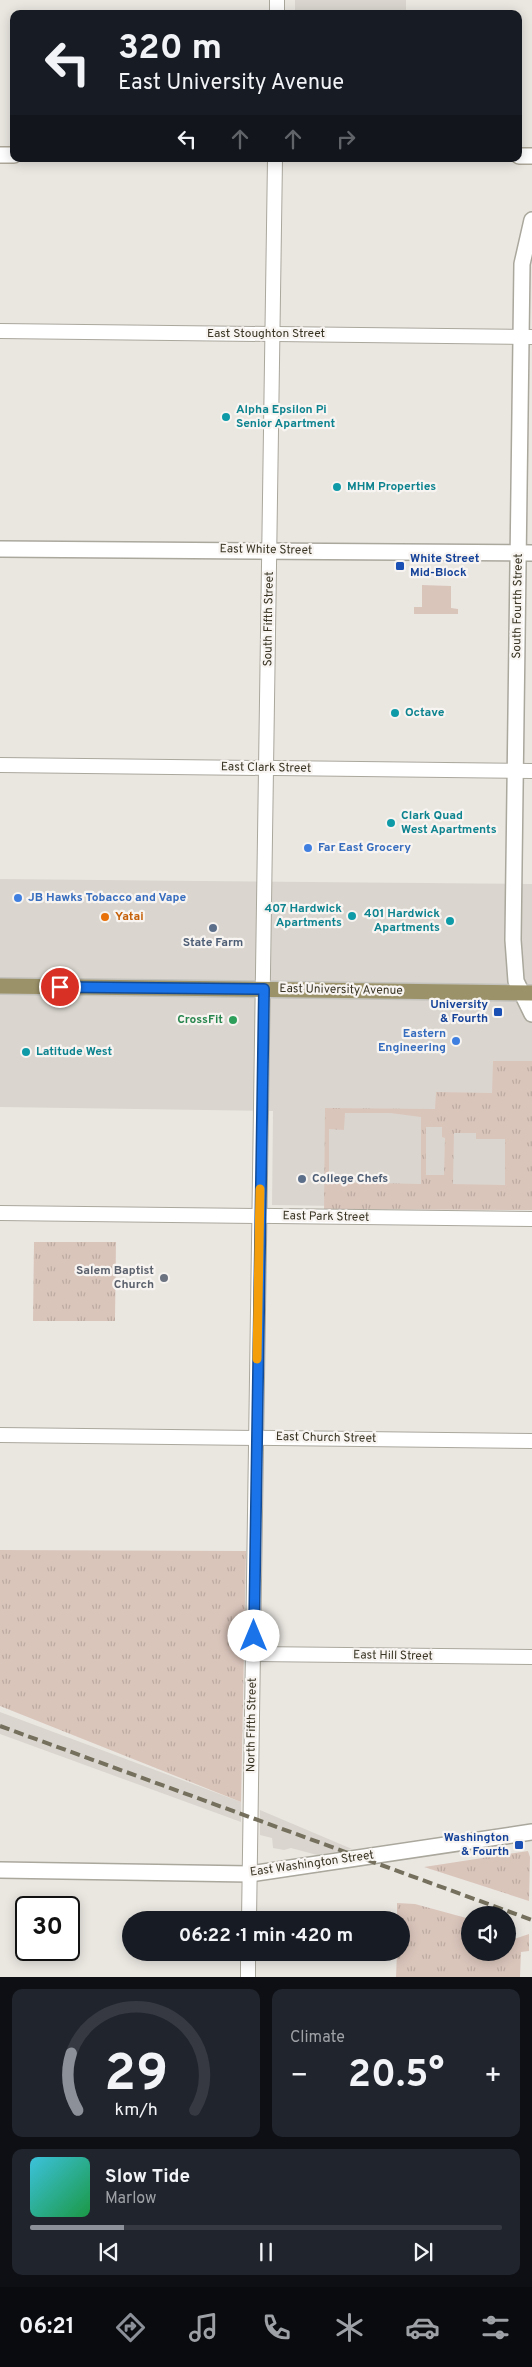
<!DOCTYPE html>
<html lang="en">
<head>
<meta charset="utf-8">
<style>
  body { margin:0; font-family:Overpass,sans-serif; background:#20242c; color:#f1f3f6; height:100vh; display:flex; flex-direction:column; font-size:19px; white-space:nowrap }
  * { box-sizing:border-box; margin:0 }
  p { font-size:16px; color:#9ea1a6 }
  .icon { flex:none; width:28px; height:28px; fill:none; stroke:currentColor; stroke-width:2; stroke-linecap:round; stroke-linejoin:round }
  .map { position:relative; height:1977px; overflow:hidden }
  .details { display:flex; flex-direction:column; gap:12px; padding:12px; background:#0d0f14; flex:1 }
  .details>* { flex:none }
  .guide { position:absolute; left:10px; top:10px; width:512px; height:152px; border-radius:10px; box-shadow:0 2px 12px #0003; background:#171b24; color:#f1f3f6; overflow:hidden }
  .fabs { position:absolute; left:461px; top:1906px; display:grid; gap:10px }
  .fabs a { display:grid; place-items:center; width:55px; height:55px; border-radius:50%; background:#171b24; box-shadow:0 2px 12px #0003; font-size:25px }
  .speed { position:absolute; left:15px; top:1896px; display:flex; gap:10px; font-size:25px; font-weight:700; text-align:center }
  .speed>* { display:grid; place-content:center; width:65px; height:65px; border-radius:50%; background:#171b24; box-shadow:0 2px 12px #0003; line-height:1 }
  .speed .limit { border:2px solid #111; border-radius:8px; background:#fff; color:#111 }
  .pin { position:absolute; display:grid; place-items:center; width:42px; height:42px; color:#fff; margin:-21px; border:2px solid #fff; border-radius:50%; box-shadow:0 1px 5px #0007 }
  .me { position:absolute; width:55px; margin:-28px; rotate:0deg; stroke-linejoin:round; filter:drop-shadow(0 0 4px #0008) }
  .turn { display:flex; align-items:center; gap:18px; height:105px; padding:0 25px; font-size:22px }
  .turn .icon { width:65px; height:65px; stroke-width:2.5 }
  .turn b { display:block; font-size:35px; line-height:42px }
  .lanes { display:flex; align-items:center; height:48px; padding:0 25px; background:#0003; justify-content:center; gap:25px; direction:ltr }
  .lanes .off { opacity:.35 }
  .big { font-size:38px; font-weight:700; line-height:1.1 }
  .details .widget { flex:1; display:flex; flex-direction:column; justify-content:center; gap:8px; min-width:0; padding:0 18px; border-radius:10px; background:#20242c }
  .details .dial { align-items:center; gap:0 }
  .dial svg { height:130px; overflow:visible; fill:none; stroke:#363941; stroke-width:7; stroke-linecap:round; text-anchor:middle }
  .dial text { fill:#f1f3f6; stroke:none }
  .song { display:flex; align-items:center; gap:15px }
  .cover { width:60px; height:60px; border-radius:8px; background:linear-gradient(135deg,hsl(190 70% 55%),hsl(140 70% 35%)) }
  .played { height:5px; border-radius:2px; background:linear-gradient(90deg,#8c9099 20%,#363941 20%) }
  .keys { display:flex; justify-content:space-around; direction:ltr }
  .heat { display:flex; justify-content:space-between; align-items:center; font-size:28px; direction:ltr }
  .details .tiles { flex:1; display:grid; gap:12px; grid-template-columns:1fr 1fr }
  .widget:last-child { grid-column:span 2 }
  .trip { position:absolute; left:122px; top:1911px; width:288px; height:50px; border-radius:25px; background:#171b24; box-shadow:0 2px 12px #0003; font-weight:700; line-height:50px; text-align:center }
  .tabs { display:flex; height:80px; justify-content:space-around; align-items:center; background:#090b0e; color:#9ea1a6 }
  .tabs .icon { width:35px; height:35px }
  .tabs .on { color:#8c9099 }
  .tabs b { font-size:22px; color:#f1f3f6 }
  .map>svg:first-child { display:block }
  .built { fill:#dad6cf }
  .grass { fill:url(#grass-tufts); fill-rule:evenodd }
  .pitch { fill:#dac5bb }
  .lines { fill:none; stroke-linecap:round; stroke-linejoin:round }
  .minor-casing { stroke:#aaa79d; stroke-width:16 }
  .tertiary-casing { stroke:#aaa79d; stroke-width:18 }
  .secondary-casing { stroke:#aca698; stroke-width:18 }
  .primary-casing { stroke:#c4c2bd; stroke-width:18 }
  .minor { stroke:#fff; stroke-width:14 }
  .tertiary { stroke:#fff; stroke-width:15 }
  .secondary { stroke:#fff; stroke-width:15 }
  .primary { stroke:#9c9269; stroke-width:15 }
  .rail { stroke:#75705d; stroke-width:4; stroke-dasharray:10 5; stroke-linecap:butt }
  .route-casing { stroke:#114b97; stroke-width:12 }
  .route { stroke:#1a73e8; stroke-width:9 }
  .slow { stroke:#f59e0b; stroke-width:9 }
  .culture-dot { fill:#0f9aa8; stroke:#f7f4f1; stroke-width:2 }
  .transit-dot { fill:#1a4fb4; stroke:#f7f4f1; stroke-width:2 }
  .shop-dot { fill:#3f7fe0; stroke:#f7f4f1; stroke-width:2 }
  .food-dot { fill:#e8710a; stroke:#f7f4f1; stroke-width:2 }
  .service-dot { fill:#5c6f8a; stroke:#f7f4f1; stroke-width:2 }
  .leisure-dot { fill:#2e9e5b; stroke:#f7f4f1; stroke-width:2 }
  .worship-dot { fill:#6b7280; stroke:#f7f4f1; stroke-width:2 }
  .labels { text-anchor:middle; dominant-baseline:central; stroke-width:4.5; stroke-linejoin:round; paint-order:stroke }
  .street-label { font-size:12px; fill:#393423; stroke:#f7f4f1 }
  .culture-label { font-size:12px; font-weight:bold; fill:#0d838f; stroke:#f7f4f1; text-anchor:start }
  .transit-label { font-size:12px; font-weight:bold; fill:#164399; stroke:#f7f4f1; text-anchor:end }
  .shop-label { font-size:12px; font-weight:bold; fill:#366cbe; stroke:#f7f4f1; text-anchor:start }
  .food-label { font-size:12px; font-weight:bold; fill:#c56008; stroke:#f7f4f1; text-anchor:start }
  .service-label { font-size:12px; font-weight:bold; fill:#4e5e75; stroke:#f7f4f1 }
  .leisure-label { font-size:12px; font-weight:bold; fill:#27864d; stroke:#f7f4f1; text-anchor:end }
  .worship-label { font-size:12px; font-weight:bold; fill:#5b616d; stroke:#f7f4f1; text-anchor:end }
</style>
</head>
<body>
<div class="map">
<svg width="532" height="1977" viewBox="0 0 532 1977">
  <defs>
    <pattern id="grass-tufts" width="24" height="20" patternUnits="userSpaceOnUse" patternTransform="scale(1.25)"><rect width="24" height="20" fill="#dac5bb"/><path d="M3 7l-1-3M5 7V3M7 7l1-3M15 17l-1-3M17 17v-4M19 17l1-3" fill="none" stroke="#bcaaa0"/></pattern>
  </defs>
  <rect width="100%" height="100%" fill="#eae7e1"/>
  <g class="built">
    <rect x="295" y="0" width="111" height="14"/>
    <path d="M0 879 532 884V1209L272 1205 273 1111 0 1107Z"/>
    <path d="M0 1712 241 1802V1822L0 1734Z"/>
    <path d="M260 1810 352 1849 317 1855 291 1848 284 1850 273 1848 272 1838 260 1835Z"/>
  </g>
  <g class="grass">
    <path d="M493 1061H532V1210L324 1209 325 1108 435 1109 436 1092 492 1093ZM345 1113H390L421 1117V1184L329 1182V1129L344 1130ZM426 1127H442V1137L445 1138 444 1175H426ZM454 1133H476V1139H505V1185L453 1184Z"/>
    <path d="M34 1242H116L115 1321H33Z"/>
    <path d="M0 1550 246 1551 241 1802 0 1706Z"/>
    <path d="M528 1851 530 1857 529 1901 424 1867Z"/>
    <path d="M397 1903 415 1904 470 1919V1952H508V1935L511 1940 529 1934V1951L521 1952 520 1977H396L397 1953 401 1952V1920H397Z"/>
  </g>
  <path class="pitch" d="M422 585 451 586V608L458 609V614H414V607H422Z"/>
  <g class="lines">
    <defs>
      <g id="minor">
        <path d="M277 14V0"/>
        <path d="M0 331 532 337"/>
        <path d="M0 765 532 771"/>
        <path d="M0 1213 532 1219"/>
        <path d="M0 1435 532 1441"/>
        <path d="M253 1654 532 1657"/>
        <path d="M249 1920 275 159"/>
        <path d="M248 1977V1952"/>
      </g>
      <g id="tertiary">
        <path d="M532 220 522 264 513 940 516 981 532 1014"/>
        <path d="M0 549 532 553"/>
        <path d="M0 1870 250 1874 532 1832"/>
      </g>
      <g id="secondary">
        <path d="M0 155H14"/>
        <path d="M519 156H532"/>
      </g>
      <path id="primary" d="M0 986 532 993"/>
    </defs>
    <use href="#minor" class="minor-casing"/>
    <use href="#tertiary" class="tertiary-casing"/>
    <use href="#secondary" class="secondary-casing"/>
    <use href="#primary" class="primary-casing"/>
    <use href="#minor" class="minor"/>
    <use href="#tertiary" class="tertiary"/>
    <use href="#secondary" class="secondary"/>
    <use href="#primary" class="primary"/>
    <path class="rail" d="M0 1726 532 1920"/>
  </g>
  <g class="lines">
    <defs>
      <path id="route" d="M60 987 264 989 254 1636"/>
    </defs>
    <use href="#route" class="route-casing"/>
    <use href="#route" class="route"/>
    <path class="slow" d="M257 1359 260 1189"/>
  </g>
  <g class="culture-dot">
    <circle cx="226" cy="417" r="5"/>
    <circle cx="337" cy="487" r="5"/>
    <circle cx="395" cy="713" r="5"/>
    <circle cx="391" cy="823" r="5"/>
    <circle cx="352" cy="916" r="5"/>
    <circle cx="450" cy="921" r="5"/>
    <circle cx="26" cy="1052" r="5"/>
  </g>
  <g class="transit-dot">
    <rect x="395" y="561" width="10" height="10" rx="2.5"/>
    <rect x="493" y="1007" width="10" height="10" rx="2.5"/>
    <rect x="514" y="1840" width="10" height="10" rx="2.5"/>
  </g>
  <g class="shop-dot">
    <circle cx="308" cy="848" r="5"/>
    <circle cx="18" cy="898" r="5"/>
    <circle cx="456" cy="1041" r="5"/>
  </g>
  <circle class="food-dot" cx="105" cy="917" r="5"/>
  <g class="service-dot">
    <circle cx="213" cy="928" r="5"/>
    <circle cx="302" cy="1179" r="5"/>
  </g>
  <circle class="leisure-dot" cx="233" cy="1020" r="5"/>
  <circle class="worship-dot" cx="164" cy="1278" r="5"/>
  <g class="labels">
    <g class="street-label">
      <text x="266" y="334">East Stoughton Street</text>
      <text transform="translate(266 550) rotate(1)">East White Street</text>
      <text transform="translate(518 606) rotate(-89)">South Fourth Street</text>
      <text transform="translate(269 619) rotate(-89)">South Fifth Street</text>
      <text transform="translate(266 768) rotate(1)">East Clark Street</text>
      <text transform="translate(341 990) rotate(1)">East University Avenue</text>
      <text transform="translate(326 1217) rotate(1)">East Park Street</text>
      <text transform="translate(326 1438) rotate(1)">East Church Street</text>
      <text transform="translate(393 1656) rotate(1)">East Hill Street</text>
      <text transform="translate(252 1725) rotate(-89)">North Fifth Street</text>
      <text transform="translate(312 1864) rotate(-8)">East Washington Street</text>
    </g>
    <g class="culture-label">
      <text x="236" y="410">Alpha Epsilon Pi<tspan x="236" dy="14">Senior Apartment</tspan></text>
      <text x="347" y="487">MHM Properties</text>
      <text x="405" y="713">Octave</text>
      <text x="401" y="816">Clark Quad<tspan x="401" dy="14">West Apartments</tspan></text>
      <text x="342" y="909" text-anchor="end">407 Hardwick<tspan x="342" dy="14">Apartments</tspan></text>
      <text x="440" y="914" text-anchor="end">401 Hardwick<tspan x="440" dy="14">Apartments</tspan></text>
      <text x="36" y="1052">Latitude West</text>
    </g>
    <g class="transit-label">
      <text x="410" y="559" text-anchor="start">White Street<tspan x="410" dy="14">Mid-Block</tspan></text>
      <text x="488" y="1005">University<tspan x="488" dy="14">&amp; Fourth</tspan></text>
      <text x="509" y="1838">Washington<tspan x="509" dy="14">&amp; Fourth</tspan></text>
    </g>
    <g class="shop-label">
      <text x="318" y="848">Far East Grocery</text>
      <text x="28" y="898">JB Hawks Tobacco and Vape</text>
      <text x="446" y="1034" text-anchor="end">Eastern<tspan x="446" dy="14">Engineering</tspan></text>
    </g>
    <g class="food-label">
      <text x="115" y="917">Yatai</text>
    </g>
    <g class="service-label">
      <text x="213" y="943">State Farm</text>
      <text x="312" y="1179" text-anchor="start">College Chefs</text>
    </g>
    <g class="leisure-label">
      <text x="223" y="1020">CrossFit</text>
    </g>
    <g class="worship-label">
      <text x="154" y="1271">Salem Baptist<tspan x="154" dy="14">Church</tspan></text>
    </g>
  </g>
</svg>
<div class="fabs">
<a><svg class="icon" aria-label="sound" viewBox="0 0 24 24"><path d="M4 9h4l5-4v14l-5-4H4zM17 9q2 3 0 6"/></svg></a>
</div>
<div class="speed"><div class="limit">30</div></div>
<div class="pin" style="left:60px;top:987px;background:#d93025"><svg class="icon" aria-label="arrive" viewBox="0 0 24 24"><path d="M6 21V4h12l-3 4 3 4H6"/></svg></div>
<svg class="me" style="left:254px;top:1636px" viewBox="-20 -20 40 40"><circle r="19" fill="#fff"/><path d="M0-13L10 11 0 6-10 11z" fill="#1a73e8"/></svg>
<div class="trip">06:22 · 1 min · 420 m</div>
<div class="guide">
<div class="turn"><svg class="icon" aria-label="left" viewBox="0 0 24 24"><path d="M17 20v-9H6M10 6l-5 5 5 5"/></svg><div><b>320 m</b>East University Avenue</div></div>
<div class="lanes"><svg class="icon" aria-label="left" viewBox="0 0 24 24"><path d="M17 20v-9H6M10 6l-5 5 5 5"/></svg><svg class="icon off" aria-label="ahead" viewBox="0 0 24 24"><path d="M12 20V5M6 11l6-6 6 6"/></svg><svg class="icon off" aria-label="ahead" viewBox="0 0 24 24"><path d="M12 20V5M6 11l6-6 6 6"/></svg><svg class="icon off" aria-label="right" viewBox="0 0 24 24"><path d="M7 20v-9h11M14 6l5 5-5 5"/></svg></div>
</div>
</div>
<section class="details">
<div class="tiles">
<div class="widget dial"><svg viewBox="0 0 100 80">
<path d="M14 69A42 42 0 1 1 86 69"/>
<path d="M14 69A42 42 0 0 1 10 34" stroke="#8c9099"/>
<text x="50" y="56" font-size="32" font-weight="700">29</text>
<text x="50" y="72" font-size="11">km/h</text>
</svg></div>
<div class="widget"><p>Climate</p>
<div class="heat"><a>−</a><b class="big">20.5°</b><a>+</a></div>
</div>
<div class="widget">
<div class="song"><i class="cover"></i><div><b>Slow Tide</b><p>Marlow</p></div></div>
<div class="played"></div>
<div class="keys"><svg class="icon" aria-label="previous" viewBox="0 0 24 24"><path d="M18 5L8 12l10 7zM5 5v14"/></svg><svg class="icon" aria-label="pause" viewBox="0 0 24 24"><path d="M8 5v14M16 5v14"/></svg><svg class="icon" aria-label="next" viewBox="0 0 24 24"><path d="M6 5l10 7-10 7zM19 5v14"/></svg></div>
</div>
</div>
</section>
<nav class="tabs">
<b>06:21</b>
<svg class="icon on" aria-label="directions" viewBox="0 0 24 24"><path d="M12 3l9 9-9 9-9-9zM9 14v-3h6M13 9l2 2-2 2"/></svg>
<svg class="icon" aria-label="music" viewBox="0 0 24 24"><path d="M9 18V5l10-2v13"/><circle cx="6" cy="18" r="3"/><circle cx="16" cy="16" r="3"/></svg>
<svg class="icon" aria-label="phone" viewBox="0 0 24 24"><path d="M5 4h4l2 5-3 2q2 4 5 5l2-3 5 2v4C11 20 4 13 5 4z"/></svg>
<svg class="icon" aria-label="climate" viewBox="0 0 24 24"><path d="M12 3v18M4 7l16 10M4 17L20 7"/></svg>
<svg class="icon" aria-label="car" viewBox="0 0 24 24"><path d="M5 17H2v-5l4-1 3-4h7l3 4 3 1v5h-3M9 17h6M6 11h13"/><circle cx="7" cy="17" r="2"/><circle cx="17" cy="17" r="2"/></svg>
<svg class="icon" aria-label="filters" viewBox="0 0 24 24"><path d="M4 7h16M4 17h16"/><circle cx="9" cy="7" r="2"/><circle cx="15" cy="17" r="2"/></svg>
</nav>
</body>
</html>
